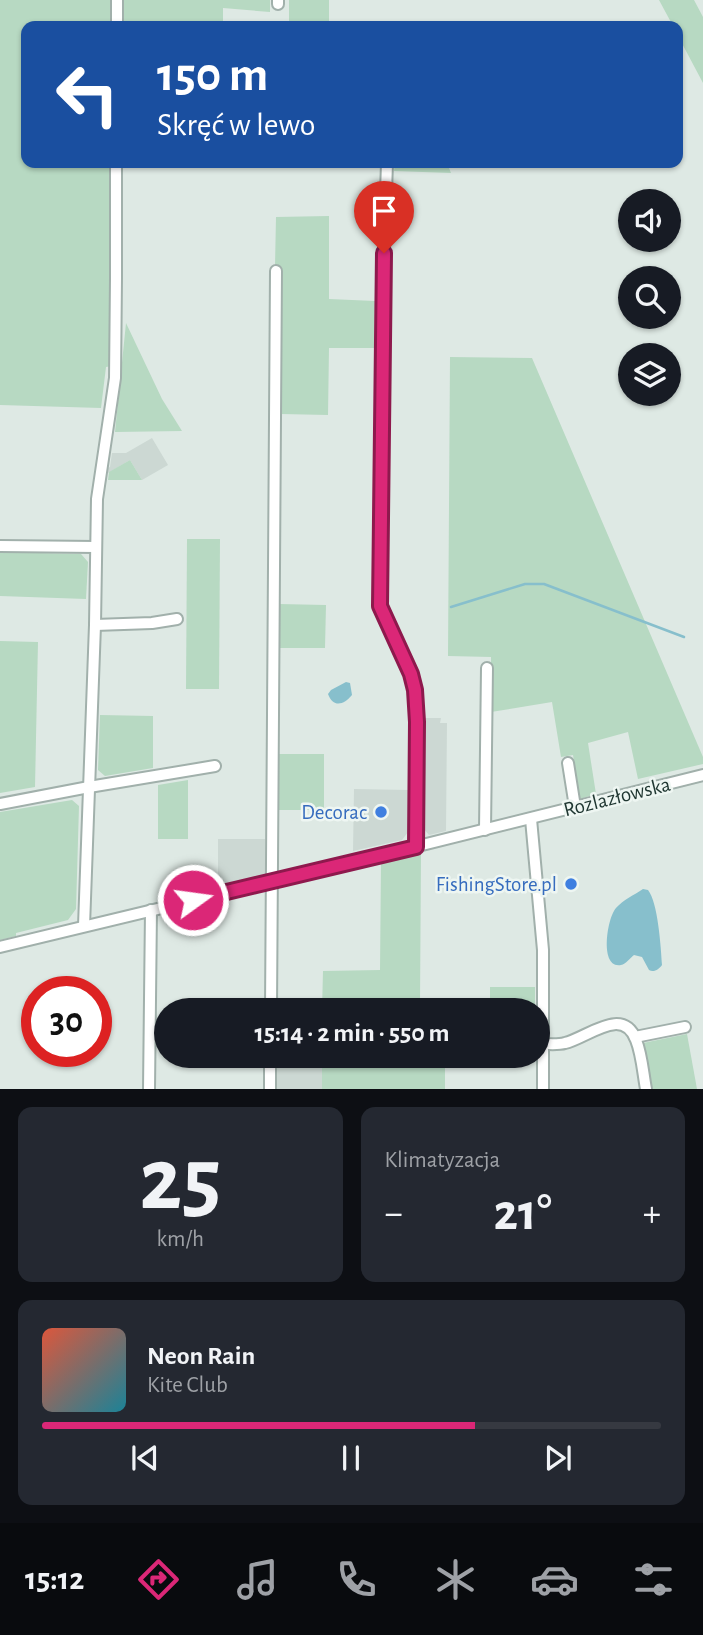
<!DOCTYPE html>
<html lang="pl">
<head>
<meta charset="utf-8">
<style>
  body { margin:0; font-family:"Alegreya Sans",sans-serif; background:#242831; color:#f1f3f6; height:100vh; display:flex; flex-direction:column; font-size:26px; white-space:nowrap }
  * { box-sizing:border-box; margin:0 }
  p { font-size:23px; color:#9ea1a6 }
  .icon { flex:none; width:38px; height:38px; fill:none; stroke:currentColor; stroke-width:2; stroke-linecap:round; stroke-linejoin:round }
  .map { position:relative; height:1089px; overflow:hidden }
  .panel { display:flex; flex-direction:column; gap:18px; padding:18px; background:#0d0f14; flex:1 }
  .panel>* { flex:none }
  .hud { position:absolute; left:21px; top:21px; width:662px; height:147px; border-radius:14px; box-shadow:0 2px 5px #0004; background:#1a4fa0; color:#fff; overflow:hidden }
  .tools { position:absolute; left:618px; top:189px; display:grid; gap:14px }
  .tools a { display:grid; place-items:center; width:63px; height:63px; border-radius:50%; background:#171b24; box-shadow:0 2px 5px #0004; font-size:35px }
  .speed { position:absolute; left:21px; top:976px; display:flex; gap:14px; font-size:35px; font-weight:700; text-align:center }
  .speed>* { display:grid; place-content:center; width:91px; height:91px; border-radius:50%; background:#171b24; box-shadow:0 2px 5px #0004; line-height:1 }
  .speed .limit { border:10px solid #d22; background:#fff; color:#111 }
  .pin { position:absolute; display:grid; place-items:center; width:60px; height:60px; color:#fff; margin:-72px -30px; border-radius:50% 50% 50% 0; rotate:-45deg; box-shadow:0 0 7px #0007 }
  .pin .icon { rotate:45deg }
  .me { position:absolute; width:77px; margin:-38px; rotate:76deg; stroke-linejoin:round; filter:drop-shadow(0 0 5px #0008) }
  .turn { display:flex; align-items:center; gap:24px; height:147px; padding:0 21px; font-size:32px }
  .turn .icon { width:91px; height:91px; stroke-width:2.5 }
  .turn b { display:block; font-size:49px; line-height:60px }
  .big { font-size:52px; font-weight:700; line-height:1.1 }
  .panel .card { flex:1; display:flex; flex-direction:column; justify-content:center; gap:10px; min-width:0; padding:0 24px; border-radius:14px; background:#242831 }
  .panel .dial { align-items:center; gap:0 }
  .dial b { font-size:91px; line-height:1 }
  .song { display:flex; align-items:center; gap:21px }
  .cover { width:84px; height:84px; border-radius:10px; background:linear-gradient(135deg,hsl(10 70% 55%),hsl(190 70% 35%)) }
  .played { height:7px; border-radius:4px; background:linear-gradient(90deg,#db2777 70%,#363941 70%) }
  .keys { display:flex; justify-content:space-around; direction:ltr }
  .heat { display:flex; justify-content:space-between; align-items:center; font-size:38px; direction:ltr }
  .panel .tiles { flex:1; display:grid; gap:18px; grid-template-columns:1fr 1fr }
  .card:last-child { grid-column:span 2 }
  .trip { position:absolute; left:154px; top:998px; width:396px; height:70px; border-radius:35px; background:#171b24; box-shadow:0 2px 5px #0004; font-weight:700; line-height:70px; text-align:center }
  .menu { display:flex; height:112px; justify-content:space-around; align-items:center; background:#090b0e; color:#9ea1a6 }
  .menu .icon { width:49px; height:49px }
  .menu .selected { color:#db2777 }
  .menu b { font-size:32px; color:#f1f3f6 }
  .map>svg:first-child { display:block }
  .built { fill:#ccd8d3 }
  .green { fill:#b7d9c2 }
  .water { fill:#87bfcc }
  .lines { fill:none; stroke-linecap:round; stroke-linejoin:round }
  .stream { stroke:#87bfcc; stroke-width:2.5 }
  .minor-casing { stroke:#a1b0ab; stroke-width:14 }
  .minor { stroke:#fff; stroke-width:10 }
  .route-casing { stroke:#8e194d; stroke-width:18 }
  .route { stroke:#db2777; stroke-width:12 }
  .shop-dot { fill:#3f7fe0; stroke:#eef6f2; stroke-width:2.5 }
  .labels { text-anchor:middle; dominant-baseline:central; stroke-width:5; stroke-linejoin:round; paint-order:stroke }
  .street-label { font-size:21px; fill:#203732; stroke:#eef6f2 }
  .shop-label { font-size:21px; fill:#366cbe; stroke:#eef6f2; text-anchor:end }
</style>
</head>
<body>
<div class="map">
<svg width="703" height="1089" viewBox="0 0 703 1089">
  <rect width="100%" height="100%" fill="#dee9e4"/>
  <g class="built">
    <path d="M152 438 168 465 142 480 130 460 103 476 104 470 110 467 112 453H126Z"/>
    <path d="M424 718H441L440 723H447L446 831 429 835 423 828Z"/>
    <path d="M354 789 408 790V832L402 840 353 851Z"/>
    <path d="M218 839H265V876L218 887Z"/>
    <rect x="276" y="1055" width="46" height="34"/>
  </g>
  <g class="green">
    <path d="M0 0H114V26H26V163H113L112 366 106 367 101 408 0 405Z"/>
    <path d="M122 0H270V12L223 8V26H122Z"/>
    <path d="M289 0H329V25L289 24Z"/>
    <path d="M659 0H694L703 17V83L677 34V26H673Z"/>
    <path d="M395 163H447L451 173 394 171Z"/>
    <path d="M329 216V299L375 301 374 348H329L328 415 281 414 282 267 275 266 276 217Z"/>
    <path d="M126 323 162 399 182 431 115 432Z"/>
    <path d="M450 357 532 358 703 757V764L638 779 628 732 588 743 596 794 580 799 573 755 561 757 552 702 491 712V657L448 656Z"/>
    <path d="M130 460 142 480H108L109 472Z"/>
    <path d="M187 539H220L219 689H186Z"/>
    <path d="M0 552 81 554 88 562 86 599 0 596Z"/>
    <path d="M279 604 326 605 325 648H279Z"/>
    <path d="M0 641 38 642 35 787 0 793Z"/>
    <path d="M100 715 153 716V768L105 776 98 770Z"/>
    <rect x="278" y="754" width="46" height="56"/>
    <path d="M188 780V839H158V785Z"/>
    <path d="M72 800 79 806 76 909 68 920 16 933V936L0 940V812Z"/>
    <path d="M421 852 420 1004 445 1005V1010H322L323 971 380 970 381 862Z"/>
    <rect x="490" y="987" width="45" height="23"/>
    <path d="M687 1034 697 1089H652L643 1043Z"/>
    <rect x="322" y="1055" width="123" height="34"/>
  </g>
  <g class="water">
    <path d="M346 682 350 683 352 695C344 705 333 708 328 694L331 690Z"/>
    <path d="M643 889 648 890C658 902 661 948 662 965 659 969 654 973 649 970L642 957 634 955C630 958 626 964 621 965 599 969 607 918 616 908 623 900 634 895 643 889Z"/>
  </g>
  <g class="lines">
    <path class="stream" d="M451 607 525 584H544L684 637"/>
    <defs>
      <g id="minor">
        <path d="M278 4V0"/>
        <path d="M117 26V0"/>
        <path d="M387 163 383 281 380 606 410 674 415 690 417 722 416 847"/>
        <path d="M0 546 96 547"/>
        <path d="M95 625 152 623 177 619"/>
        <path d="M568 763 575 807"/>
        <path d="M0 804 89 787 215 766"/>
        <path d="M531 819 543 950V1089"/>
        <path d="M485 830 487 668"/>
        <path d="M84 926 95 625 97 499 115 378 116 278V163"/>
        <path d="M0 947 386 854 703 775"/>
        <path d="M271 1010 276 271"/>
        <path d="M635 1037 685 1027"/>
        <path d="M543 1044C550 1044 558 1045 565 1043 587 1038 623 1005 636 1040 642 1055 643 1073 646 1089"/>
        <path d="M149 1089 151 910"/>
        <path d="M270 1089V1055"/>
      </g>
    </defs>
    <use href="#minor" class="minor-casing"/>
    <use href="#minor" class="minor"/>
  </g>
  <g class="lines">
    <defs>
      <path id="route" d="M193 900 416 847 417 722 415 690 411 674 380 606 384 253"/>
    </defs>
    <use href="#route" class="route-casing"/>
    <use href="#route" class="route"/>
  </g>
  <g class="shop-dot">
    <circle cx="381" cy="812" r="7"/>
    <circle cx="571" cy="884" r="7"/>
  </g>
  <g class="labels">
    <g class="street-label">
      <text transform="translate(617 797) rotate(-14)">Rozlazłowska</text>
    </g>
    <g class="shop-label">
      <text x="367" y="812">Decorac</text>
      <text x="557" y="884">FishingStore.pl</text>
    </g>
  </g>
</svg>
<div class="tools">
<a><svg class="icon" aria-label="sound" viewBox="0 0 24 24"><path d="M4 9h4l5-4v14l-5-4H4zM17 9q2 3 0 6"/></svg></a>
<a><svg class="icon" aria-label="search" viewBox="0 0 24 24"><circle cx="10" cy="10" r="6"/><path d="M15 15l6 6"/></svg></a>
<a><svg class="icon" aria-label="layers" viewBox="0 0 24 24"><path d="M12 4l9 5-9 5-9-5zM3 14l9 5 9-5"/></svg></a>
</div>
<div class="speed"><div class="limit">30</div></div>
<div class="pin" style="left:384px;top:253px;background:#d93025"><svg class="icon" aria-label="arrive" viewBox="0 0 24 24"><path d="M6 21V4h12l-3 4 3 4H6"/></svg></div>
<svg class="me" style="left:193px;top:900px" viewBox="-20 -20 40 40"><circle r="17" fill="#db2777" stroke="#fff" stroke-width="3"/><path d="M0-11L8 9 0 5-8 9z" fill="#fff"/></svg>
<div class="trip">15:14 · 2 min · 550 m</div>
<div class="hud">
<div class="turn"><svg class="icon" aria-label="left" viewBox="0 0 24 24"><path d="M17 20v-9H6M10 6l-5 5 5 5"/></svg><div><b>150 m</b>Skręć w lewo</div></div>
</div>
</div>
<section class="panel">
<div class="tiles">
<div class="card dial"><b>25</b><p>km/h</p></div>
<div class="card"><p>Klimatyzacja</p>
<div class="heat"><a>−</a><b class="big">21°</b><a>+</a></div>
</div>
<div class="card">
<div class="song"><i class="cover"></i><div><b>Neon Rain</b><p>Kite Club</p></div></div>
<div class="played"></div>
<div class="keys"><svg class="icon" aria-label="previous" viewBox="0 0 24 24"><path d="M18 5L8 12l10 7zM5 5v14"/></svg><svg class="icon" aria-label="pause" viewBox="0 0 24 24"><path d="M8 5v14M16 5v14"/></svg><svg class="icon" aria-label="next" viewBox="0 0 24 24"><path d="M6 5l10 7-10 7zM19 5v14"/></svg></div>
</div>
</div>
</section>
<nav class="menu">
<b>15:12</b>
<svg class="icon selected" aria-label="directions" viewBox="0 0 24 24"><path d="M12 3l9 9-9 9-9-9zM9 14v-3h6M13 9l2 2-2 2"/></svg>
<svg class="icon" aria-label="music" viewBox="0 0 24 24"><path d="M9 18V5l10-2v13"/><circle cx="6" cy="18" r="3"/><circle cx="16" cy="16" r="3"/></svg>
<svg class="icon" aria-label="phone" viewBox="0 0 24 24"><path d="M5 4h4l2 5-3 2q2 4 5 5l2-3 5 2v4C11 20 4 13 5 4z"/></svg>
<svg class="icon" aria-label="climate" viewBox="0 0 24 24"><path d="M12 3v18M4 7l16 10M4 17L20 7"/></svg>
<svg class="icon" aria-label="car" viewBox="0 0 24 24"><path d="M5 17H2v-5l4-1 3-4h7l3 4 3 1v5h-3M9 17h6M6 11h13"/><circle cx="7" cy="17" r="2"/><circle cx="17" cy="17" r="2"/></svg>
<svg class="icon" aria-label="filters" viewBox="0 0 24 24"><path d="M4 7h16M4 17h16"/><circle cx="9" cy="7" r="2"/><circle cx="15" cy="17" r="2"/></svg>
</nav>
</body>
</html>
